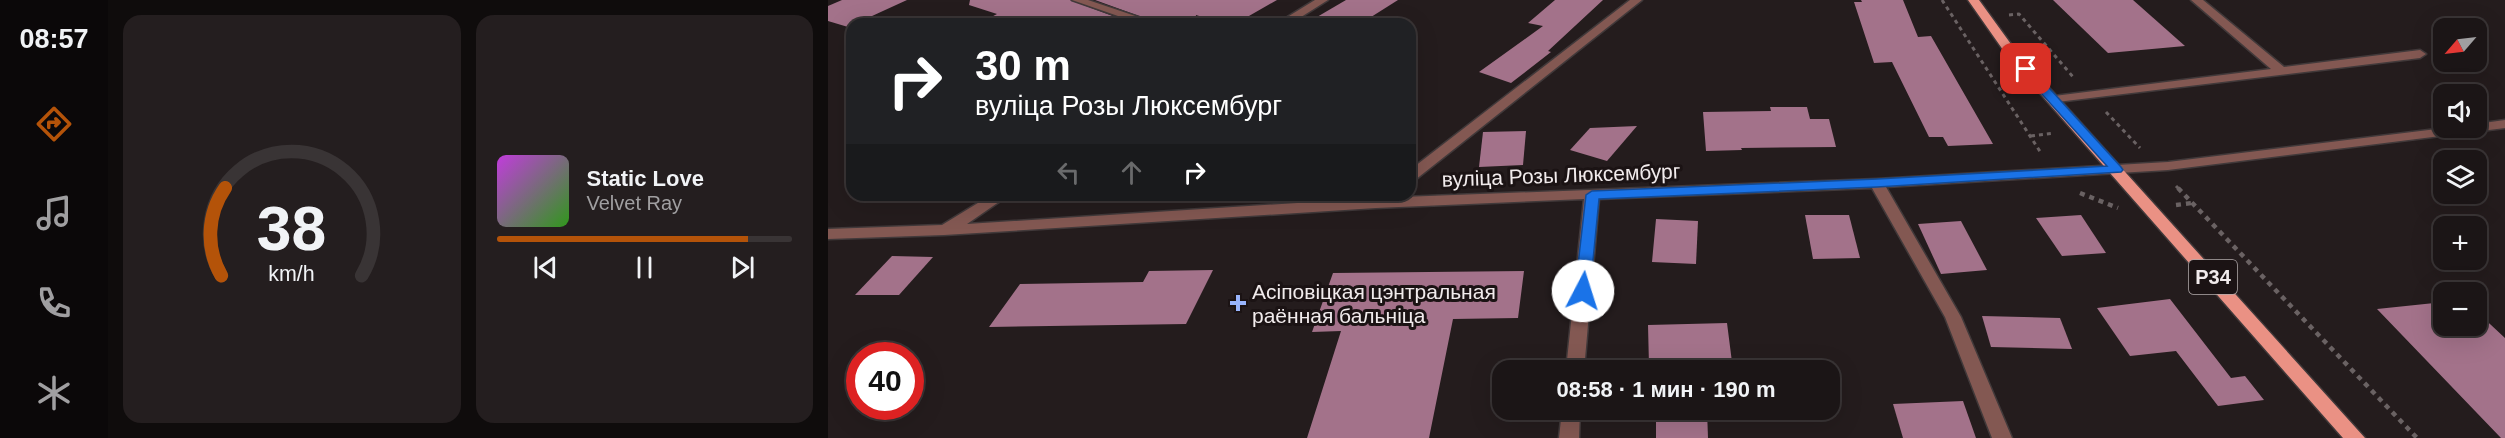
<!DOCTYPE html>
<html lang="ru">
<head>
<meta charset="utf-8">
<style>
  body { margin:0; font-family:Helvetica,sans-serif; background:#241e1f; color:#f1f3f6; height:100vh; display:flex; flex-direction:column; font-size:22px; white-space:nowrap }
  * { box-sizing:border-box; margin:0 }
  p { font-size:20px; color:#a09fa1 }
  .icon { flex:none; width:33px; height:33px; fill:none; stroke:currentColor; stroke-width:2; stroke-linecap:round; stroke-linejoin:round }
  .map { position:relative; flex:1; overflow:hidden }
  .drawer { display:flex; flex-direction:column; gap:15px; padding:15px; background:#0f0c0c; width:720px }
  .drawer>* { flex:none }
  .hud { position:absolute; left:18px; top:18px; width:570px; height:183px; border-radius:18px; box-shadow:0 6px 24px #0002,0 0 0 2px #393435; background:#202124; color:#fff; overflow:hidden }
  .needle { width:39px; rotate:242deg }
  .tools { position:absolute; left:1605px; top:18px; display:grid; gap:12px }
  .tools a { display:grid; place-items:center; width:54px; height:54px; border-radius:12px; background:#1b1516; box-shadow:0 6px 24px #0002,0 0 0 2px #393435; font-size:30px }
  .speed { position:absolute; left:18px; top:342px; display:flex; gap:12px; font-size:30px; font-weight:700; text-align:center }
  .speed>* { display:grid; place-content:center; width:78px; height:78px; border-radius:50%; background:#1b1516; box-shadow:0 6px 24px #0002,0 0 0 2px #393435; line-height:1 }
  .speed .limit { border:9px solid #d22; background:#fff; color:#111 }
  .pin { position:absolute; display:grid; place-items:center; width:51px; height:51px; color:#fff; margin:-26px; border-radius:12px; box-shadow:0 3px 9px #0006 }
  .me { position:absolute; width:66px; margin:-33px; rotate:5deg; stroke-linejoin:round; filter:drop-shadow(0 0 4px #0008) }
  .turn { display:flex; align-items:center; gap:21px; height:126px; padding:0 30px; font-size:27px }
  .turn .icon { width:78px; height:78px; stroke-width:2.5 }
  .turn b { display:block; font-size:42px; line-height:51px }
  .lanes { display:flex; align-items:center; height:57px; padding:0 30px; background:#0003; justify-content:center; gap:30px; direction:ltr }
  .lanes .off { opacity:.35 }
  .drawer .card { flex:1; display:flex; flex-direction:column; justify-content:center; gap:9px; min-width:0; padding:0 21px; border-radius:18px; background:#241e1f }
  .drawer .dial { align-items:center; gap:0 }
  .dial svg { height:156px; overflow:visible; fill:none; stroke:#393435; stroke-width:7; stroke-linecap:round; text-anchor:middle }
  .dial text { fill:#f1f3f6; stroke:none }
  .song { display:flex; align-items:center; gap:18px }
  .cover { width:72px; height:72px; border-radius:9px; background:linear-gradient(135deg,hsl(290 70% 55%),hsl(110 70% 35%)) }
  .played { height:6px; border-radius:3px; background:linear-gradient(90deg,#b45309 85%,#393435 85%) }
  .keys { display:flex; justify-content:space-around; direction:ltr }
  .drawer .tiles { flex:1; display:grid; gap:15px; grid-template-columns:repeat(2,1fr) }
  .trip { position:absolute; left:664px; top:360px; width:348px; height:60px; border-radius:18px; background:#1b1516; box-shadow:0 6px 24px #0002,0 0 0 2px #393435; font-weight:700; line-height:60px; text-align:center }
  main { display:flex; flex:1; min-height:0 }
  .menu { display:flex; flex-direction:column; width:108px; justify-content:space-around; align-items:center; background:#0b0809; color:#a09fa1 }
  .menu .icon { width:42px; height:42px }
  .menu .on { color:#b45309 }
  .menu b { font-size:27px; color:#f1f3f6 }
  .map>svg:first-child { display:block }
  .building { fill:#a3728a }
  .lines { fill:none; stroke-linecap:round; stroke-linejoin:round }
  .minor-casing { stroke:#41393a; stroke-width:3 }
  .major-casing { stroke:#41393a; stroke-width:3 }
  .path-far1 { stroke:#6a6263; stroke-width:3; stroke-dasharray:4 4; stroke-linecap:butt }
  .path { stroke:#6a6263; stroke-width:4.5; stroke-dasharray:5 5; stroke-linecap:butt }
  .minor { fill:#835852; fill-rule:evenodd }
  .major { fill:#ea9184; fill-rule:evenodd }
  .route { fill:#1a73e8; stroke:#114b97; stroke-width:1.5 }
  .poi-dot { fill:#99b5fd; stroke:#1b1314; stroke-width:2 }
  .labels { text-anchor:middle; dominant-baseline:central; stroke-width:6; stroke-linejoin:round; paint-order:stroke }
  .shield { fill:#1b1314; stroke:#b1aaab; stroke-width:1.5 }
  .shield-label { font-size:20px; font-weight:bold; fill:#f1ebec }
  .street-label { font-size:21px; fill:#f1ebec; stroke:#1b1314 }
  .poi-label { font-size:21px; fill:#f1ebec; stroke:#1b1314; text-anchor:start }
</style>
</head>
<body>
<main>
<nav class="menu">
<b>08:57</b>
<svg class="icon on" aria-label="directions" viewBox="0 0 24 24"><path d="M12 3l9 9-9 9-9-9zM9 14v-3h6M13 9l2 2-2 2"/></svg>
<svg class="icon" aria-label="music" viewBox="0 0 24 24"><path d="M9 18V5l10-2v13"/><circle cx="6" cy="18" r="3"/><circle cx="16" cy="16" r="3"/></svg>
<svg class="icon" aria-label="phone" viewBox="0 0 24 24"><path d="M5 4h4l2 5-3 2q2 4 5 5l2-3 5 2v4C11 20 4 13 5 4z"/></svg>
<svg class="icon" aria-label="climate" viewBox="0 0 24 24"><path d="M12 3v18M4 7l16 10M4 17L20 7"/></svg>
</nav>
<section class="drawer">
<div class="tiles">
<div class="card dial"><svg viewBox="0 0 100 80">
<path d="M14 69A42 42 0 1 1 86 69"/>
<path d="M14 69A42 42 0 0 1 16 24" stroke="#b45309"/>
<text x="50" y="56" font-size="32" font-weight="700">38</text>
<text x="50" y="72" font-size="11">km/h</text>
</svg></div>
<div class="card">
<div class="song"><i class="cover"></i><div><b>Static Love</b><p>Velvet Ray</p></div></div>
<div class="played"></div>
<div class="keys"><svg class="icon" aria-label="previous" viewBox="0 0 24 24"><path d="M18 5L8 12l10 7zM5 5v14"/></svg><svg class="icon" aria-label="pause" viewBox="0 0 24 24"><path d="M8 5v14M16 5v14"/></svg><svg class="icon" aria-label="next" viewBox="0 0 24 24"><path d="M6 5l10 7-10 7zM19 5v14"/></svg></div>
</div>
</div>
</section>
<div class="map">
<svg width="1677" height="438" viewBox="0 0 1677 438">
  <rect width="100%" height="100%" fill="#241c1d"/>
  <g class="building">
    <path d="M14 0H79L20 27 0 21V6Z"/>
    <path d="M142 0H242L306 24H150L169 14 141 5Z"/>
    <path d="M267 0H449L407 24H397L368 15 367 24H333Z"/>
    <path d="M518 0H570L532 24H477Z"/>
    <path d="M727 0H775L720 51 723 52 683 83 651 72 715 26 700 23Z"/>
    <path d="M1033 0H1075L1090 37 1103 36 1165 144 1120 146 1115 137H1101L1064 62 1046 63 1026 2H1034Z"/>
    <path d="M1225 0H1305L1357 46 1280 53Z"/>
    <path d="M942 107H979L982 119H1001L1008 147 913 148 914 150 878 151 875 112 943 111Z"/>
    <path d="M809 126 779 161 742 150 762 128Z"/>
    <path d="M698 131 695 165 651 167 655 132Z"/>
    <path d="M977 215H1021L1032 258 985 259Z"/>
    <path d="M1253 215 1278 253 1234 256 1208 218Z"/>
    <path d="M828 219 870 221 868 264 824 262Z"/>
    <path d="M1133 221 1159 270 1113 274 1090 224Z"/>
    <path d="M64 256 105 257 71 295H27Z"/>
    <path d="M385 270 358 324 161 327 192 284 315 282 321 271Z"/>
    <path d="M696 271 690 318 625 319 601 438H479L513 331 484 332 505 273Z"/>
    <path d="M1342 299 1403 378 1417 376 1436 400 1390 406 1348 351 1302 356 1269 308Z"/>
    <path d="M1616 302V326H1648V311L1677 338V438H1673L1549 309Z"/>
    <path d="M1154 316 1232 318 1244 349 1163 347Z"/>
    <path d="M899 323 905 370H828V366H821L820 325Z"/>
    <path d="M1135 401 1148 438H1075L1065 404Z"/>
    <path d="M828 410H879L880 438H828Z"/>
  </g>
  <g class="lines">
    <defs>
      <g id="minor">
        <path d="M244 0H260L331 24H313Z"/>
        <path d="M487 0H500L462 24H448Z"/>
        <path d="M802 0H814L587 180 582 181V170Z"/>
        <path d="M1363 0H1375L1456 67 1592 50 1598 54 1592 58 1221 103 1220 100 1221 97 1226 96 1443 69Z"/>
        <path d="M1677 120V128L1340 170 1058 187 1133 317 1184 438H1164L1117 317 1044 188 771 199 756 370H738L756 199 548 208 116 235 0 239V229L114 225 163 195H181L139 224 548 198 1049 179 1340 162 1617 128H1648V124Z"/>
        <path d="M734 410H752L751 438H731Z"/>
      </g>
      <path id="major" d="M1140 0H1151L1188 51 1537 438H1515L1180 57Z"/>
    </defs>
    <use href="#minor" class="minor-casing"/>
    <use href="#major" class="major-casing"/>
    <g class="path-far1">
      <path d="M1114 0 1213 153"/>
      <path d="M1181 15 1191 14 1246 78"/>
      <path d="M1278 112 1312 148"/>
      <path d="M1203 136 1226 133"/>
      <path d="M1348 186 1352 190"/>
    </g>
    <g class="path">
      <path d="M1350 188 1589 438"/>
      <path d="M1252 193 1290 208"/>
      <path d="M1348 205 1364 203"/>
    </g>
    <use href="#minor" class="minor"/>
    <use href="#major" class="major"/>
  </g>
  <path class="route" d="M1198 66 1202 67 1293 167 1295 170 1293 172 1049 187 771 199 762 291 755 296 747 291 758 195 764 191 1049 179 1279 166 1194 72 1193 69Z"/>
  <path class="poi-dot" d="M407 294h6v6h6v6h-6v6h-6v-6h-6v-6h6z"/>
  <g class="labels">
    <rect class="shield" x="1361" y="260" width="48" height="34" rx="4.5"/>
    <g class="shield-label">
      <text x="1385" y="277">Р34</text>
    </g>
    <g class="street-label">
      <text transform="translate(733 175) rotate(-2)">вуліца Розы Люксембург</text>
    </g>
    <g class="poi-label">
      <text x="424" y="291">Асіповіцкая цэнтральная<tspan x="424" dy="24">раённая бальніца</tspan></text>
    </g>
  </g>
</svg>
<div class="tools">
<a><svg class="needle" viewBox="-14 -14 28 28"><path d="M0-13l5 13h-10z" fill="#e53935"/><path d="M0 13l5-13h-10z" fill="#a09fa1"/></svg></a>
<a><svg class="icon" aria-label="sound" viewBox="0 0 24 24"><path d="M4 9h4l5-4v14l-5-4H4zM17 9q2 3 0 6"/></svg></a>
<a><svg class="icon" aria-label="layers" viewBox="0 0 24 24"><path d="M12 4l9 5-9 5-9-5zM3 14l9 5 9-5"/></svg></a>
<a>+</a>
<a>−</a>
</div>
<div class="speed"><div class="limit">40</div></div>
<div class="pin" style="left:1198px;top:69px;background:#d93025"><svg class="icon" aria-label="arrive" viewBox="0 0 24 24"><path d="M6 21V4h12l-3 4 3 4H6"/></svg></div>
<svg class="me" style="left:755px;top:291px" viewBox="-20 -20 40 40"><circle r="19" fill="#fff"/><path d="M0-13L10 11 0 6-10 11z" fill="#1a73e8"/></svg>
<div class="trip">08:58 · 1 мин · 190 m</div>
<div class="hud">
<div class="turn"><svg class="icon" aria-label="right" viewBox="0 0 24 24"><path d="M7 20v-9h11M14 6l5 5-5 5"/></svg><div><b>30 m</b>вуліца Розы Люксембург</div></div>
<div class="lanes"><svg class="icon off" aria-label="left" viewBox="0 0 24 24"><path d="M17 20v-9H6M10 6l-5 5 5 5"/></svg><svg class="icon off" aria-label="ahead" viewBox="0 0 24 24"><path d="M12 20V5M6 11l6-6 6 6"/></svg><svg class="icon" aria-label="right" viewBox="0 0 24 24"><path d="M7 20v-9h11M14 6l5 5-5 5"/></svg></div>
</div>
</div>
</main>
</body>
</html>
